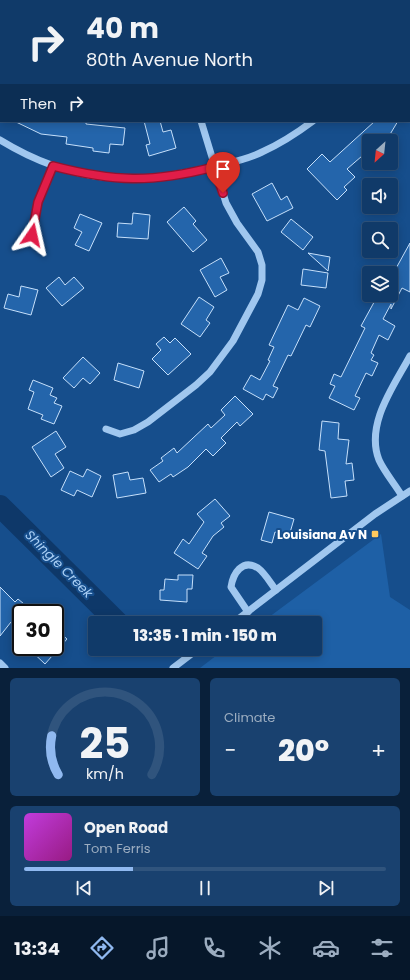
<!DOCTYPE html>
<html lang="en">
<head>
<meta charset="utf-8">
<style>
  body { margin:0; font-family:Poppins,sans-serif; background:#19416f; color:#f1f3f6; height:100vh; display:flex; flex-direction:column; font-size:15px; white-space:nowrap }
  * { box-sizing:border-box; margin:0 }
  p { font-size:13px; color:#9cadc0 }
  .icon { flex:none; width:22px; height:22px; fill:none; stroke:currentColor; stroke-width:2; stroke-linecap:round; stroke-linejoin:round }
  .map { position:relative; height:668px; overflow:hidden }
  .sheet { display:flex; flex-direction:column; gap:10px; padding:10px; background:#09203a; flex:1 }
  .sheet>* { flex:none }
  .banner { position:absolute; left:0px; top:0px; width:410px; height:122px; box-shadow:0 2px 10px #0003,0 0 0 1px #30547d; background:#103a69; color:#f1f3f6; overflow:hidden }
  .needle { width:26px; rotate:207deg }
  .fabs { position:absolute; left:362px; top:134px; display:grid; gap:8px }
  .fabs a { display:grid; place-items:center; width:36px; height:36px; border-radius:4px; background:#103a69; box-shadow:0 2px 10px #0003,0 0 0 1px #30547d; font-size:20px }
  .speed { position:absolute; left:12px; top:604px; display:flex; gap:8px; font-size:20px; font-weight:700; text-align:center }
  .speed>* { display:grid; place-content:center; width:52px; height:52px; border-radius:50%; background:#103a69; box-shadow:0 2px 10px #0003,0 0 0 1px #30547d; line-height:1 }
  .speed .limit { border:2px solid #111; border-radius:6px; background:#fff; color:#111 }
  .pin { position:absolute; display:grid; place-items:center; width:34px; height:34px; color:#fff; margin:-41px -17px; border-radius:50% 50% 50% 0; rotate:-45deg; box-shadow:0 0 4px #0007 }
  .pin .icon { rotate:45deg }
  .me { position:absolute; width:44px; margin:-22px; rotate:11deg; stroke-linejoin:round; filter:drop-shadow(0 0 3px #0008) }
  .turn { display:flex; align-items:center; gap:14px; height:84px; padding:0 20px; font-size:18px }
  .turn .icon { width:52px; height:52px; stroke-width:2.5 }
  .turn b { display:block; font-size:28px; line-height:34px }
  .then { display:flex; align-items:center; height:38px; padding:0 20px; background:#0003; gap:8px; font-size:15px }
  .big { font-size:30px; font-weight:800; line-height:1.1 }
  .sheet .tile { flex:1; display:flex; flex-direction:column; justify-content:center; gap:6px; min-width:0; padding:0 14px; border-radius:6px; background:#19416f }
  .sheet .dial { align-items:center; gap:0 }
  .dial svg { height:104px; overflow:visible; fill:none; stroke:#30547d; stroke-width:7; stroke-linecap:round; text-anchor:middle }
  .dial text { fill:#f1f3f6; stroke:none }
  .song { display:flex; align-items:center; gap:12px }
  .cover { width:48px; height:48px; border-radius:6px; background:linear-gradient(135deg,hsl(290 70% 55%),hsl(310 70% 35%)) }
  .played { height:4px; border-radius:2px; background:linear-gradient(90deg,#90b9f0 30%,#30547d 30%) }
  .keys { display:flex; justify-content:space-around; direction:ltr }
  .heat { display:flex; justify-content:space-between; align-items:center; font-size:22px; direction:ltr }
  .sheet .tiles { flex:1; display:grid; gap:10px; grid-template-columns:1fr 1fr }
  .tile:last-child { grid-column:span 2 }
  .trip { position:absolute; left:88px; top:616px; width:234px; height:40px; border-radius:4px; background:#103a69; box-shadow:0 2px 10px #0003,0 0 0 1px #30547d; font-weight:800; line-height:40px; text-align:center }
  .tab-bar { display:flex; height:64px; justify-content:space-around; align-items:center; background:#06172a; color:#9cadc0 }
  .tab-bar .icon { width:28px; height:28px }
  .tab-bar .active { color:#90b9f0 }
  .tab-bar b { font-size:18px; color:#f1f3f6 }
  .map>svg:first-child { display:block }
  .green { fill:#1e60a6 }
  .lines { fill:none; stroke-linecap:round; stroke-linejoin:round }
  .river { stroke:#0e3869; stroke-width:22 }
  .building { fill:#2465ab; stroke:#c6e0fb }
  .minor { stroke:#a0c7ef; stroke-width:7 }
  .route-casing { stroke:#92132f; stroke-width:10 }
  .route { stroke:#e11d48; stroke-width:7 }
  .poi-dot { fill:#ffca5e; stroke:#164e8c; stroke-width:1.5 }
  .labels { text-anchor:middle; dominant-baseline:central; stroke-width:4; stroke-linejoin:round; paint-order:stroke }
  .poi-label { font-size:12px; font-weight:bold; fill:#fff; stroke:#164e8c; text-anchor:end }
  .water-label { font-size:13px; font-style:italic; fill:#abd0f6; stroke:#164e8c }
</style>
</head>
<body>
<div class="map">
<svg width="410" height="668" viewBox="0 0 410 668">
  <rect width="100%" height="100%" fill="#164e8c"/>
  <path class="green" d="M381 534 390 597 410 610V668H200L225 649H315V623H261Z"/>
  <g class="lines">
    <path class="river" d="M0 506 118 623"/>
  </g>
  <g class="building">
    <path d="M14 121H86V124L125 128 123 145 110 144 109 153 93 151V148L66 144 67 137 41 134Z"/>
    <path d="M144 121H160L163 132 171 130 176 148 149 156 146 145 150 144Z"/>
    <path d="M375 121H398L386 141H369V153L364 158 362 156 347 169 355 177 344 187 347 190 337 200 307 169 322 154 330 162Z"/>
    <path d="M272 183 281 200 287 196 293 208 267 221 252 194Z"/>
    <path d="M184 207 196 221 193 224 207 240 193 252 167 222Z"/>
    <path d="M133 213 150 215 148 239 117 237 118 223 132 224Z"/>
    <path d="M80 214 102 223 89 251 75 245 82 232 74 228Z"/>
    <path d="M291 219 313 237 303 250 281 232Z"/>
    <path d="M410 243V292L402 288 391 309V304L383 319 395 326 388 340 379 335 371 353 374 355 371 360 378 363 372 376 366 373 355 396 360 398 354 410 329 398 335 386 330 384 334 374 341 377 365 328 361 326 378 295H391V271L394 272Z"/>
    <path d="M308 253 330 257 328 271Z"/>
    <path d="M221 258 229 273 220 277 227 290 215 297 200 270Z"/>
    <path d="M303 269 328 273 326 288 301 285Z"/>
    <path d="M59 277 65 285 74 277 84 288 62 306 46 288Z"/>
    <path d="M21 286 38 290 31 315 4 308 8 294 19 297Z"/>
    <path d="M199 297 214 307 206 320 210 323 200 337 181 324Z"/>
    <path d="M304 298 320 306 310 327 306 325 291 356 288 355 273 386 278 388 273 398 266 394 263 400 243 389 251 375 260 380 270 361 268 360 274 347 269 345 288 305 298 310Z"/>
    <path d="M164 337 170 343 175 338 191 354 168 375 152 359 161 350 156 344Z"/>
    <path d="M83 357 100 373 90 384 83 378 74 388 63 378Z"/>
    <path d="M118 363 144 371 139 388 114 380Z"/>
    <path d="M33 380 53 388 50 395 57 398 54 403 62 406 54 424 41 419 43 415 28 409 34 392 29 390Z"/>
    <path d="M235 396 253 414 240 426 237 422 221 438 226 443 213 456 206 449 188 467 173 477 171 474 159 482 150 470 163 461 161 458 174 448 177 453 208 424 211 428 225 415 221 410Z"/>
    <path d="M322 421 339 423 338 439 349 440 346 464 352 463 354 480 345 481 347 496 331 498 325 451 319 450Z"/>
    <path d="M56 431 66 447 55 454 64 468 51 477 32 447Z"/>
    <path d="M87 469 101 476 92 497 77 490 74 496 61 490 70 471 83 477Z"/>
    <path d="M128 472 130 480 143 478 146 493 117 498 113 475Z"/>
    <path d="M215 499 230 516 221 523 224 527 213 536 202 553 207 556 198 569 174 553 183 539 189 544 204 522 197 514Z"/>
    <path d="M269 512 294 519 289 536 275 532 272 543 261 540Z"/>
    <path d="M178 575H193L192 589H187V602L160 600V590H164L165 579 178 580Z"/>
    <path d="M0 587 15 602 18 599 35 613H21V630L11 622 0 636Z"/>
    <path d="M55 628 67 639 45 664 27 647H55Z"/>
  </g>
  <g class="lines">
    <g class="minor">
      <path d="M182 1V0"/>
      <path d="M397 1 398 0"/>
      <path d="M0 140C70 183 134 187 212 167 229 163 246 160 262 152 280 144 297 133 313 121"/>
      <path d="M32 235 38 202 53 167"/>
      <path d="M106 429 120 434 134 430 148 422 196 385 210 372 233 341 258 294 262 280V265L258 252 237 223 226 203 201 121"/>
      <path d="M402 496C395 484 385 473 379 460 365 424 394 386 410 356"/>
      <path d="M248 612 231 587C233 574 242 558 258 568 265 573 271 584 276 590"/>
      <path d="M233 623 375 514 410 491"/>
      <path d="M0 663 5 668"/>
      <path d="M173 668 198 649"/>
    </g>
  </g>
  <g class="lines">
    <defs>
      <path id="route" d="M32 235 38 202 53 166C114 182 152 183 214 167L223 193"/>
    </defs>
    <use href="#route" class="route-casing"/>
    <use href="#route" class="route"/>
  </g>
  <rect class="poi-dot" x="371" y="530" width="8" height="8" rx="2"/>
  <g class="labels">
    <g class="poi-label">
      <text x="367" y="534">Louisiana Av N</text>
    </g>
    <g class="water-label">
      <text transform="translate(59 564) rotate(45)">Shingle Creek</text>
    </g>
  </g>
</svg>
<div class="fabs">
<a><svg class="needle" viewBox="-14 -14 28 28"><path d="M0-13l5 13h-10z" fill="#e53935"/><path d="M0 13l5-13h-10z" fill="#9cadc0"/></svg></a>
<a><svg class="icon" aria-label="sound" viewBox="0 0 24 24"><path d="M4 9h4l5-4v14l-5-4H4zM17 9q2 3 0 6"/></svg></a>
<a><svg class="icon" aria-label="search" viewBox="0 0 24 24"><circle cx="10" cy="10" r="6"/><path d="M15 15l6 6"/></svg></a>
<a><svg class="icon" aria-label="layers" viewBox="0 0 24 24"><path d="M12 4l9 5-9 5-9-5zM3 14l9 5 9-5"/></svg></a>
</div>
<div class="speed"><div class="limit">30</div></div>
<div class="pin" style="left:223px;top:193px;background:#d93025"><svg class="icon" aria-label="arrive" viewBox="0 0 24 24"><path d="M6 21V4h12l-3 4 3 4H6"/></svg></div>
<svg class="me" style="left:32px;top:235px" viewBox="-20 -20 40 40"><path d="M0-17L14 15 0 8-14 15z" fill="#e11d48" stroke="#fff" stroke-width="4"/></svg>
<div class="trip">13:35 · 1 min · 150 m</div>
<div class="banner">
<div class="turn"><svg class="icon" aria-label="right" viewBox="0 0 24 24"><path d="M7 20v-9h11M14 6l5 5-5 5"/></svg><div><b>40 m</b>80th Avenue North</div></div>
<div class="then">Then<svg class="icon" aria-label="right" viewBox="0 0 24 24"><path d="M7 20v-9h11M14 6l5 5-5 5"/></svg></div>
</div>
</div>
<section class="sheet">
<div class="tiles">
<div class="tile dial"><svg viewBox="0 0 100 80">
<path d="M14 69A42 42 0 1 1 86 69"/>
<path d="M14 69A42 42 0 0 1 9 39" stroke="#90b9f0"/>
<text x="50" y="56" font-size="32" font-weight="700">25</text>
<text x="50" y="72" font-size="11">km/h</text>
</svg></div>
<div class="tile"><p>Climate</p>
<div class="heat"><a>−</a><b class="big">20°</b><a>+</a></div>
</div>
<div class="tile">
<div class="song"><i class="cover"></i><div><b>Open Road</b><p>Tom Ferris</p></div></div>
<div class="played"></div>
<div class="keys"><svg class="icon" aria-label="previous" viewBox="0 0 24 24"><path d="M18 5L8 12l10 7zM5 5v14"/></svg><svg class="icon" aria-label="pause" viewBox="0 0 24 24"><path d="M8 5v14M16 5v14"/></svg><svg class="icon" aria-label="next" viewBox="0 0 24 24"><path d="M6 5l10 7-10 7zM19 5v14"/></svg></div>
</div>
</div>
</section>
<nav class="tab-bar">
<b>13:34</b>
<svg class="icon active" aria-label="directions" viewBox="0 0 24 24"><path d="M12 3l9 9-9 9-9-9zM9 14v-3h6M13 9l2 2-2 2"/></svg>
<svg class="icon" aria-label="music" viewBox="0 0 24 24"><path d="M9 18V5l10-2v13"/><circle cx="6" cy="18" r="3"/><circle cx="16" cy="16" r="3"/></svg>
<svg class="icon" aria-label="phone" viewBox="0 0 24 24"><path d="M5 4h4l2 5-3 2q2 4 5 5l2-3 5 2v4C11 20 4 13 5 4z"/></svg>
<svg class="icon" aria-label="climate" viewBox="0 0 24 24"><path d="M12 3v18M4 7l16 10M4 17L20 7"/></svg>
<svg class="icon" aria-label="car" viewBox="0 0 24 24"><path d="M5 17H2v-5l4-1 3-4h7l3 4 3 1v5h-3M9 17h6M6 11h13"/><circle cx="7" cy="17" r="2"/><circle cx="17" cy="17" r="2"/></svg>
<svg class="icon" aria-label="filters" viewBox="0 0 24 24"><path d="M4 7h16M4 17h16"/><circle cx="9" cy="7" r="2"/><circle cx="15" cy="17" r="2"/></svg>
</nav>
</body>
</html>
